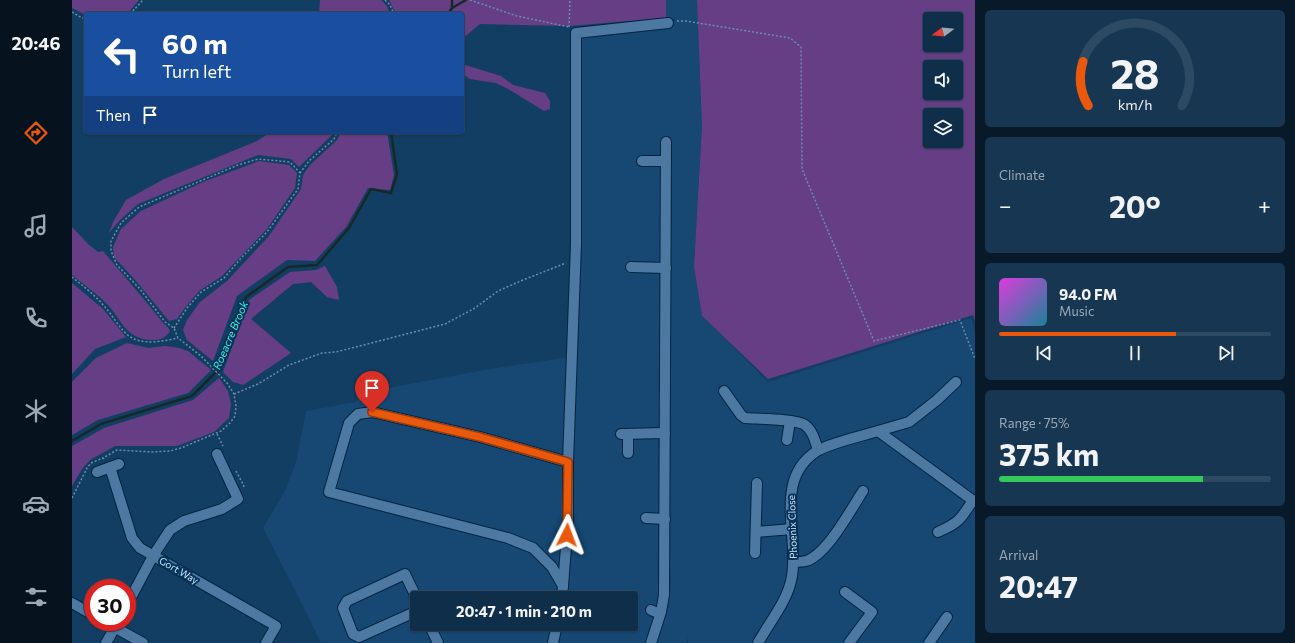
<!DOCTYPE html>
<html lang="en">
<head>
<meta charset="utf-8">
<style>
  body { margin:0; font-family:Commissioner,sans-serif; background:#173651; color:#f1f3f6; height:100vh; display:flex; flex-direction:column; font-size:15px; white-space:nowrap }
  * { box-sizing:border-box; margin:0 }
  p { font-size:13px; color:#9ba8b5 }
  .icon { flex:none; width:22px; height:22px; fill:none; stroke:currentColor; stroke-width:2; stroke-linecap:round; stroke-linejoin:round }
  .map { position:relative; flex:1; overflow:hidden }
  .drawer { display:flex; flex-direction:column; gap:10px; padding:10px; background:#081929; width:320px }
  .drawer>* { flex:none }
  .hud { position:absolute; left:12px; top:12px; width:380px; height:122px; border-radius:4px; box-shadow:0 1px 3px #0004,0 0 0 1px #2e4a62; background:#1a4fa0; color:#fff; overflow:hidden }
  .needle { width:26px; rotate:254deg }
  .tools { position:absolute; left:851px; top:12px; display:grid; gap:8px }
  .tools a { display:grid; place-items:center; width:40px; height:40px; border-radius:4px; background:#0e2e4a; box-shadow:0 1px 3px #0004,0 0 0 1px #2e4a62; font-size:20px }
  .speed { position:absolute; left:12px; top:579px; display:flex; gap:8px; font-size:20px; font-weight:700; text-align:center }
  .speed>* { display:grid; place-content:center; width:52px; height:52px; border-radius:50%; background:#0e2e4a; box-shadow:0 1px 3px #0004,0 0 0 1px #2e4a62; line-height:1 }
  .speed .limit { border:6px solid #d22; background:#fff; color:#111 }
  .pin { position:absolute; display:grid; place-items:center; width:34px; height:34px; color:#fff; margin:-41px -17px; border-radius:50% 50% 50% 0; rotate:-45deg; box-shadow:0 0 4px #0007 }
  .pin .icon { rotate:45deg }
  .me { position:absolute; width:44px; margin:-22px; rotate:3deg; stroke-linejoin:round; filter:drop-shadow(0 0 3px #0008) }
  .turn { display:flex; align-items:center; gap:14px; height:84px; padding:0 12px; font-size:18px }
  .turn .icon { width:52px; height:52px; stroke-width:2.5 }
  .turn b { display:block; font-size:28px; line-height:34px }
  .then { display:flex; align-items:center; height:38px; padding:0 12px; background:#0003; gap:8px; font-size:15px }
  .big { font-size:30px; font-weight:700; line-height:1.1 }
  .drawer .tile { flex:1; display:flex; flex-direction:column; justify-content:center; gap:6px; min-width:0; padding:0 14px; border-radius:6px; background:#173651 }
  .drawer .dial { align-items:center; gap:0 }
  .dial svg { height:104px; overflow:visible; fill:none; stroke:#2e4a62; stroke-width:7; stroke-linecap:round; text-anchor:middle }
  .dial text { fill:#f1f3f6; stroke:none }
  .song { display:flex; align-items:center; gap:12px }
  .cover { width:48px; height:48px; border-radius:6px; background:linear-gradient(135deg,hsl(300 70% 55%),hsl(190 70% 35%)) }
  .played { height:4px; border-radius:2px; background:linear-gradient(90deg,#ea580c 65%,#2e4a62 65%) }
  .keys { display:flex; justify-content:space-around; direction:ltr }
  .heat { display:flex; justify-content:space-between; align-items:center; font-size:22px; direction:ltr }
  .charge { height:6px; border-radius:3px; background:linear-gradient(90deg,#34c759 75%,#2e4a62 0) }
  .trip { position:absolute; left:338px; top:591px; width:228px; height:40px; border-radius:4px; background:#0e2e4a; box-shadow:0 1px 3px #0004,0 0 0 1px #2e4a62; font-weight:700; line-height:40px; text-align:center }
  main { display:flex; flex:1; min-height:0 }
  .dock { display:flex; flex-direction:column; width:72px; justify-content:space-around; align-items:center; background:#06121e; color:#9ba8b5 }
  .dock .icon { width:28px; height:28px }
  .dock .current { color:#ea580c }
  .dock b { font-size:18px; color:#f1f3f6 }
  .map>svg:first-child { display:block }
  .built { fill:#164873; fill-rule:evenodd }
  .green { fill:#663e86; fill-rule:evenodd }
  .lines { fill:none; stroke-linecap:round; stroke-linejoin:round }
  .stream { stroke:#152a28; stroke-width:2.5 }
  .minor-casing { stroke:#032440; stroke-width:12 }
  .path { stroke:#6b8caa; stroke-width:1.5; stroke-dasharray:2 2; stroke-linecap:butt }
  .minor { stroke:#4d78a1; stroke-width:10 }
  .route-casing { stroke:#983908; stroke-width:10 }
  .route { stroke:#ea580c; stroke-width:7 }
  .labels { text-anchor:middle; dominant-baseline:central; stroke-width:4; stroke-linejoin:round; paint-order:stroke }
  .street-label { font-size:10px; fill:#cce2f9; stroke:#053357 }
  .water-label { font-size:11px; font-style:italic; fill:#4aebe0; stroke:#053357 }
</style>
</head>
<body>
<main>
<nav class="dock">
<b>20:46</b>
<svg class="icon current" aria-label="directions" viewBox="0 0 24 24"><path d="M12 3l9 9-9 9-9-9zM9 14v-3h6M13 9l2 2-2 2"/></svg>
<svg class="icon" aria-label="music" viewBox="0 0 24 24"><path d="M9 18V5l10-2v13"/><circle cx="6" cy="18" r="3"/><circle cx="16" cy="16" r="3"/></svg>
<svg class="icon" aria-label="phone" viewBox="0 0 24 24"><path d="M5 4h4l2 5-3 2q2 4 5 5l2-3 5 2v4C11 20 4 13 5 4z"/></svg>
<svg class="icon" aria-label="climate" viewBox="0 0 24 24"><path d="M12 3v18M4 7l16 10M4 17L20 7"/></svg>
<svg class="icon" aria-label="car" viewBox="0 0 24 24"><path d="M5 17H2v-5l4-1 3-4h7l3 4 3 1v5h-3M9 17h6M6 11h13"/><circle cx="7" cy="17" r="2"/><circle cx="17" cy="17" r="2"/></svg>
<svg class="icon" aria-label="filters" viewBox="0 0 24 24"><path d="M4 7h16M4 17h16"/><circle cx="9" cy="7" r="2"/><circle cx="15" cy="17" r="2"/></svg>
</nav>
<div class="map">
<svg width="903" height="643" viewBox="0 0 903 643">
  <rect width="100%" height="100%" fill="#133e63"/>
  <path class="built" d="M594 0H625L630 126 622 267 630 316 696 382 899 318 903 332V643H616V635L615 643H249L228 600 191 528 213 491 224 462 234 411 284 402 289 393 418 369 506 356 509 40 512 33 602 25 603 19 594 18ZM345 598H559V624H345Z"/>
  <g class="green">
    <path d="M0 0H67L55 14 14 15 0 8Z"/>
    <path d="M248 0H309L315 6 318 14H247Z"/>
    <path d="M317 0H594V18L497 26 408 24 390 39V14H324Z"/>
    <path d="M625 0H903V321L901 315 696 379 630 316 622 267 630 126ZM858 19H884V45H858ZM858 67H884V93H858ZM858 115H884V141H858Z"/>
    <path d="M390 64 429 76 441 85 473 93 478 101V109L472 111 438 90 424 83 398 79 390 73Z"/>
    <path d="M199 132H261L260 135 227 167 219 159 186 155 66 204 48 220 37 233 41 222 54 200 92 179 185 141Z"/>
    <path d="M269 132H315L322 175 318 190 296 188 274 227 243 261 215 260 165 296 141 361 115 340 111 330 115 320 128 302 155 281 197 236 229 189 231 175 238 165 265 140Z"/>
    <path d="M187 161 217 165 225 173 223 188 195 229 150 276 127 291 112 309 105 319 97 321 65 282 42 257 41 247 49 229 69 211 131 182Z"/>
    <path d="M0 227 17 245 26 252 31 251C50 274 70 296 88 319 91 324 96 326 98 331 93 338 89 340 80 340 54 339 51 322 36 305 26 294 12 285 0 275Z"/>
    <path d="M253 266 265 287 267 300 255 297 239 282 221 284 179 319 219 353 171 385 161 382 151 372 177 300 218 272 244 270Z"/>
    <path d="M0 283 31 309 54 337 23 349 0 374Z"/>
    <path d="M55 343 76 348 93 346 107 348 116 351 139 370 116 393 26 420 0 435V382L24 358Z"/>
    <path d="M147 378 156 391 159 404 157 418 142 432 105 446H43L18 460 10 469 0 486V446L32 428 121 400Z"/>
  </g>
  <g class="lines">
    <g class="stream">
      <path d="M380 8 394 0"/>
      <path d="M376 14 380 8V0"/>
      <path d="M0 441 29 424 120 396 147 369 174 297 216 267 245 265 277 228 299 189 319 193 325 174 319 132"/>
    </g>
    <defs>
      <g id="minor">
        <path d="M570 161H594"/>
        <path d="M559 267 594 268"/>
        <path d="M652 391 669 415 673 418C686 419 724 419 733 425 741 431 743 441 746 450"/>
        <path d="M806 431 837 422 865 400 884 382"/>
        <path d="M549 434 593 433"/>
        <path d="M556 434V453"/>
        <path d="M715 440 718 421"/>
        <path d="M38 467 60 538 68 548 204 626 194 643"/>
        <path d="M25 472 47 464"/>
        <path d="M574 518 593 519"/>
        <path d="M684 532 720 529"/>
        <path d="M866 532C887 523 889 519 901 500"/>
        <path d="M683 553 685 483"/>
        <path d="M722 562C726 562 730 562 734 561 755 555 779 509 791 491"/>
        <path d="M491 586 480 567 461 548 436 538 257 492 277 423 286 414 300 412 408 437 496 462"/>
        <path d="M773 592 800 612 777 643"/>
        <path d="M490 598 496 522V462L504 244V33L596 23"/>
        <path d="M345 599 333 574 275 601 271 608 281 634 287 637 345 611"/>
        <path d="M0 603 21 615"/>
        <path d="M55 605 81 556 98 530 112 521 150 509 166 499 145 454"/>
        <path d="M579 610 588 614"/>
        <path d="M33 622 71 643"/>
        <path d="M357 624 366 643"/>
        <path d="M34 643 46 622"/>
        <path d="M481 643 485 624"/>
        <path d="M579 643 589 612 592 595 594 142"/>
        <path d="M686 643C698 621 716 601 720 576 727 534 701 479 745 451 758 443 790 436 806 431L903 502"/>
        <path d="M857 643 875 617"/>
      </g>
    </defs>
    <use href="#minor" class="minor-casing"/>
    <g class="path">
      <path d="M313 0 318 5 322 14"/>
      <path d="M398 0 445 16 497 27"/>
      <path d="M0 12 10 18H14"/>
      <path d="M58 14 71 0"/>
      <path d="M605 21H614L718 38 729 47 730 169 802 341 888 320 903 359"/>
      <path d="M497 27 498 0"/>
      <path d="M228 173 237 161 262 139 265 132"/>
      <path d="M0 277C11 286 23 295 32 306 41 315 48 331 60 338 74 345 92 341 106 338"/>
      <path d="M162 394 186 384 217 365 250 353 264 352 373 324 403 308 426 291 451 280 494 263"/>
      <path d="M145 434 151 446"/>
      <path d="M32 459 31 458 45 450 80 452 98 451 109 448 149 431 158 423 163 416 164 406 162 394 155 383 129 356 106 338 102 328 93 322 68 289 45 265 39 251V241L49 223 67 207 166 165 186 159 218 162 228 173 226 189 195 232 171 256 152 278 129 292 115 308 102 328"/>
      <path d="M164 471 172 486 170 488"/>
      <path d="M0 498 15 468 19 463 31 458"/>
    </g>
    <use href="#minor" class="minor"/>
  </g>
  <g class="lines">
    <defs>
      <path id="route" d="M300 412 408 437 496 462 495 535"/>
    </defs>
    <use href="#route" class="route-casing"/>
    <use href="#route" class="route"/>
  </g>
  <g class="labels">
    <g class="street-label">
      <text transform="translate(720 527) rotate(-92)">Phoenix Close</text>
      <text transform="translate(107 570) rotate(30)">Gort Way</text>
    </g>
    <g class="water-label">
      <text transform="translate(158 335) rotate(-67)">Roeacre Brook</text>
    </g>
  </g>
</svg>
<div class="tools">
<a><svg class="needle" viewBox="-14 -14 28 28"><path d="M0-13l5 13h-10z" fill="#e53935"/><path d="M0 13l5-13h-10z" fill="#9ba8b5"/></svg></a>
<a><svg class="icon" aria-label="sound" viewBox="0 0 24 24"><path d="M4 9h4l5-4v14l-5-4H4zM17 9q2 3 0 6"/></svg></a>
<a><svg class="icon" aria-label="layers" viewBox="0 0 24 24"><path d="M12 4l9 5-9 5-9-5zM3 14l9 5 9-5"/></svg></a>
</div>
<div class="speed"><div class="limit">30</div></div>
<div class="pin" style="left:300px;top:412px;background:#d93025"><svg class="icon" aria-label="arrive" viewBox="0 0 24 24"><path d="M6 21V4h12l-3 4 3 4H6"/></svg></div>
<svg class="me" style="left:495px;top:535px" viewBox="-20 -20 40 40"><path d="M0-17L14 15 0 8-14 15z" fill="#ea580c" stroke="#fff" stroke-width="4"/></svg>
<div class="trip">20:47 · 1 min · 210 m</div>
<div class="hud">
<div class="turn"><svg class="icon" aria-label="left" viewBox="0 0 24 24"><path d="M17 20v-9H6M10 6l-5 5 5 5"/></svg><div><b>60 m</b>Turn left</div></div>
<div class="then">Then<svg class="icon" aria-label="arrive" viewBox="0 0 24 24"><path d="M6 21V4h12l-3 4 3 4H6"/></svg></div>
</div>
</div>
<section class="drawer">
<div class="tile dial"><svg viewBox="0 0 100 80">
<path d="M14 69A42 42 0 1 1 86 69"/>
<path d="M14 69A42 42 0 0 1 10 35" stroke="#ea580c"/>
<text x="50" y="56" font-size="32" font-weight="700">28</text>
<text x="50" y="72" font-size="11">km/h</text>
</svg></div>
<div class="tile"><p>Climate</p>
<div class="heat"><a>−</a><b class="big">20°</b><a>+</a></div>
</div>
<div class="tile">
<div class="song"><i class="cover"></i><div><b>94.0 FM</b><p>Music</p></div></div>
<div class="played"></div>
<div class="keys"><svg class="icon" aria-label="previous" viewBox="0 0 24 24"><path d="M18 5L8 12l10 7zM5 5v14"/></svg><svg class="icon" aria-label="pause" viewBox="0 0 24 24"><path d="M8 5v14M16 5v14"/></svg><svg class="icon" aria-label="next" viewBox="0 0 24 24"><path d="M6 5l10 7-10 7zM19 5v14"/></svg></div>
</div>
<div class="tile"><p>Range · 75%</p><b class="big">375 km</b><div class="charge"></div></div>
<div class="tile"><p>Arrival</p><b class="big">20:47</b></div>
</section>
</main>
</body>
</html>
